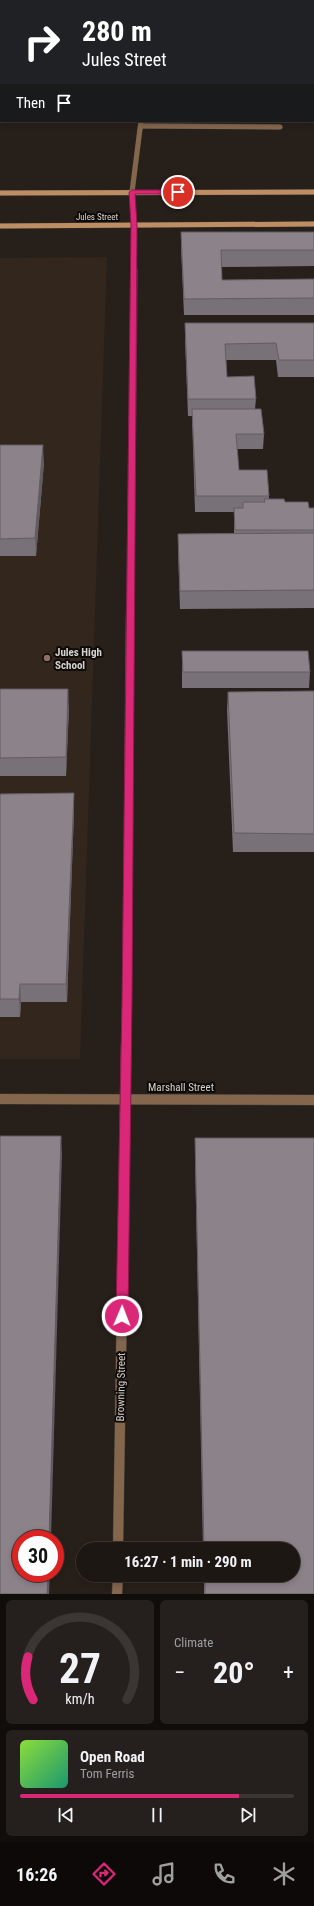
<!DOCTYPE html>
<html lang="en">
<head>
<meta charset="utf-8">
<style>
  body { margin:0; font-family:"Roboto Condensed",sans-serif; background:#25201d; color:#f1f3f6; height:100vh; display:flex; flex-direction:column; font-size:15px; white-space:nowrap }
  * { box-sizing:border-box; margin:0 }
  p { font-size:13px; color:#a09fa0 }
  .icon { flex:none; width:22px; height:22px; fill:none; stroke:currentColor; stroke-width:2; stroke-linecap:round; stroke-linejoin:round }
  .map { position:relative; height:1594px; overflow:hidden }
  .drawer { display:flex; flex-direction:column; gap:6px; padding:6px; background:#100d0b; flex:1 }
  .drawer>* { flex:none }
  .banner { position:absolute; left:0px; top:0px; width:314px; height:122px; box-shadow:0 2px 6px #0003,0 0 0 1px #3b3634; background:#202124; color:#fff; overflow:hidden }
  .speed { position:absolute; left:12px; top:1530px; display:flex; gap:8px; font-size:20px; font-weight:700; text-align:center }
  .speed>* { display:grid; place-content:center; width:52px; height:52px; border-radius:50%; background:#1d1714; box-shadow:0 2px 6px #0003,0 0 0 1px #3b3634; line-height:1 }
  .speed .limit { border:6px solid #d22; background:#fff; color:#111 }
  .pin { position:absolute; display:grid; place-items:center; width:34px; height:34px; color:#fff; margin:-17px; border:2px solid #fff; border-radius:50%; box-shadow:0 1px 4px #0007 }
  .me { position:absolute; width:44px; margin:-22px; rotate:1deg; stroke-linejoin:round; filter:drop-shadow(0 0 3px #0008) }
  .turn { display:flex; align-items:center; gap:14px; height:84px; padding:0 16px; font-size:18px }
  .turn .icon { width:52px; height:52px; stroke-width:2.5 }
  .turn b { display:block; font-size:28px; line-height:34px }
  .then { display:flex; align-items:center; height:38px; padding:0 16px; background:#0003; gap:8px; font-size:15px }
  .big { font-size:30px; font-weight:700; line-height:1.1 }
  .drawer .tile { flex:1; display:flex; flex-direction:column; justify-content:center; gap:6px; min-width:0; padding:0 14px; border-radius:6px; background:#25201d }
  .drawer .dial { align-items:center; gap:0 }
  .dial svg { height:104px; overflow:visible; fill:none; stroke:#3b3634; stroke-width:7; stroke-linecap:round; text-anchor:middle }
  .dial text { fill:#f1f3f6; stroke:none }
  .song { display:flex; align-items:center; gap:12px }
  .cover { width:48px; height:48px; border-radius:6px; background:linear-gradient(135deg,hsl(90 70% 55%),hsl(160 70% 35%)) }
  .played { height:4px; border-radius:2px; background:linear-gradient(90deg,#db2777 80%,#3b3634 80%) }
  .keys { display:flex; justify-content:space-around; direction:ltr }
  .heat { display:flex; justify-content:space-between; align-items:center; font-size:22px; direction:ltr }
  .drawer .tiles { flex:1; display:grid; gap:6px; grid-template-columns:1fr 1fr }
  .tile:last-child { grid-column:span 2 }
  .trip { position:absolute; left:76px; top:1542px; width:224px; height:40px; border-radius:20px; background:#1d1714; box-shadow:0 2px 6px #0003,0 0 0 1px #3b3634; font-weight:700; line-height:40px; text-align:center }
  .tab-bar { display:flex; height:64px; justify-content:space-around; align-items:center; background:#0c0908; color:#a09fa0 }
  .tab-bar .icon { width:28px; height:28px }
  .tab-bar .current { color:#db2777 }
  .tab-bar b { font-size:18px; color:#f1f3f6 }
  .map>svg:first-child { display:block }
  .built { fill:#33261d }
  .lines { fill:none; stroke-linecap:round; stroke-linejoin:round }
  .service-casing { stroke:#433c37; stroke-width:5.5 }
  .minor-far3-casing { stroke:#433c37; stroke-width:5.5 }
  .minor-far2-casing { stroke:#433c37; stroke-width:8 }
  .minor-far1-casing { stroke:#433c37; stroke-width:9 }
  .minor-casing { stroke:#433c37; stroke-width:11 }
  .secondary-casing { stroke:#433c37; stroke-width:5.5 }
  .service { stroke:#84664d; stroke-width:5 }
  .minor-far3 { stroke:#84664d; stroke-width:5 }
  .minor-far2 { stroke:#84664d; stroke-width:6 }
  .minor-far1 { stroke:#84664d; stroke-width:8 }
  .minor { stroke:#84664d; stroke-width:10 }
  .secondary { stroke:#bd8d64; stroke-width:5 }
  .rail { stroke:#a49e9a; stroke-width:2; stroke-dasharray:1.5 2.5; stroke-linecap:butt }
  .wall { fill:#787177 }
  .shaded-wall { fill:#625c61 }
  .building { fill:#8c838a; stroke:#625c61 }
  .route { fill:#db2777; stroke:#8e194d }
  .education-dot { fill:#8d6e63; stroke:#0d0a08; stroke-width:1.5 }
  .labels { text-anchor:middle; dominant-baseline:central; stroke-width:4; stroke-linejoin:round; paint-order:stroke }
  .far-street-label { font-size:9px; fill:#d7d2ce; stroke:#0d0a08 }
  .poi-label { font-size:11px; font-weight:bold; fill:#d7d2ce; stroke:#0d0a08; text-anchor:start }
  .street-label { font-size:11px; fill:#d7d2ce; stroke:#0d0a08 }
</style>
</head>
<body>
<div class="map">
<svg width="314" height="1594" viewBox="0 0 314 1594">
  <rect width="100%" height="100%" fill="#271f1a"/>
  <path class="built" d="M107 257 80 1059H0V258Z"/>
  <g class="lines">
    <defs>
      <path id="service" d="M141 126 280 127"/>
      <g id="minor-far3">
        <path d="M41 0 45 1"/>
        <path d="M134 272V225L132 192 141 121"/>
      </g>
      <path id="minor-far2" d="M130 614 134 271"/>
      <path id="minor-far1" d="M126 1047 130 613"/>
      <g id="minor">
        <path d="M0 1099 314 1100"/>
        <path d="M118 1549 126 1046"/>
        <path d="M117 1594 118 1575"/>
      </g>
      <g id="secondary">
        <path d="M0 193 314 192"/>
        <path d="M0 226 314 224"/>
      </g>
    </defs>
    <use href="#service" class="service-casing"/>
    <use href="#minor-far3" class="minor-far3-casing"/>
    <use href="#minor-far2" class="minor-far2-casing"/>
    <use href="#minor-far1" class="minor-far1-casing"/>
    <use href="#minor" class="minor-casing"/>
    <use href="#secondary" class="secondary-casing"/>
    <use href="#service" class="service"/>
    <use href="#minor-far3" class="minor-far3"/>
    <use href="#minor-far2" class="minor-far2"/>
    <use href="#minor-far1" class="minor-far1"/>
    <use href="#minor" class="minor"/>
    <use href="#secondary" class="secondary"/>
    <g class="rail">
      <path d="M130 0 133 1"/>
      <path d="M155 0 158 1"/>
      <path d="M217 0 220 1"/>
      <path d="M243 0 246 1"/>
    </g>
  </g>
  <g class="wall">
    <path d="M181 232H314V266L222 267V280L314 279V315H184L181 248Z"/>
    <path d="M185 323H314V377H278L276 360H226L227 377 256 399 255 409 264 434 263 449H237L239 470 269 496V499L309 508H314V608L180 609 178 551V534L234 533V512H195L192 416H188L185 340Z"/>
    <path d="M0 445 44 463 36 556H0Z"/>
    <path d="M182 651 310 672 309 688H182Z"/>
    <path d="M0 689 69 707 66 776H0Z"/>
    <path d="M314 691V852H233L227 710 228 692Z"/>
    <path d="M74 793V811L67 1002H21L20 1017H0V794Z"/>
    <path d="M195 1138 314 1594H204V1575H293V1549H203L195 1156Z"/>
  </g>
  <g class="shaded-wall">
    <path d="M43 445 44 463 36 556 35 538Z"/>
    <path d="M68 689 69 707 66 776V757Z"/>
    <path d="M74 793V811L67 1002 66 984Z"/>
    <path d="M20 984 21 1002 20 1017 19 999Z"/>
    <path d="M61 1136 62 1154 51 1539H49Z"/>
    <path d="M48 1573H50L49 1594H47Z"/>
  </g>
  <g class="building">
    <path d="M181 232H314V250H221L222 280 314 279V298L184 299Z"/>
    <path d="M185 323H314V360H279L276 343 225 344 227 377 254 376 256 399H188Z"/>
    <path d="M192 409H261L264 434H236L239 470H267L269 496H196Z"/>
    <path d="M0 445H43L35 538 0 539Z"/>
    <path d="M264 499H284L285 502H308L309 508H314V530H235L234 508H243V502H265Z"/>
    <path d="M314 533V590L180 591 178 534Z"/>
    <path d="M182 651H308L310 672H183Z"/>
    <path d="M0 689H68L66 757 0 758Z"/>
    <path d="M314 691V834L234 833 228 692Z"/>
    <path d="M74 793 66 984H20L19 999H0V794Z"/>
    <path d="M0 1136H61L49 1539H21V1573H48L47 1594H0Z"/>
    <path d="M195 1138H314V1594H205V1575H293V1549H204Z"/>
  </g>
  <path class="route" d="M132 190H178L181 192 178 194H135L137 225 132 1003 128 1316 126 1319 122 1321 118 1319 116 1316 122 1003 131 225 129 192Z"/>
  <circle class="education-dot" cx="47" cy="658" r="4"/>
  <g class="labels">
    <g class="far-street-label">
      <text x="97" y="217">Jules Street</text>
    </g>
    <g class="poi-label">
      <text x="55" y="652">Jules High<tspan x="55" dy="13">School</tspan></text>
    </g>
    <g class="street-label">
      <text x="181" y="1087">Marshall Street</text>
      <text transform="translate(121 1387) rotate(-89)">Browning Street</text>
    </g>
  </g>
</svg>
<div class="speed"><div class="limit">30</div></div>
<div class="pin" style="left:178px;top:192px;background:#d93025"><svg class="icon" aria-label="arrive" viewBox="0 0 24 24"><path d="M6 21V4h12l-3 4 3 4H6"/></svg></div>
<svg class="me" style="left:122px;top:1316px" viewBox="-20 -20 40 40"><circle r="17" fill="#db2777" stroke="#fff" stroke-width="3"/><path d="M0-11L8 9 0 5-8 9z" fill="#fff"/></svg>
<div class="trip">16:27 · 1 min · 290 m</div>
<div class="banner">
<div class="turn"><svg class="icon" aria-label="right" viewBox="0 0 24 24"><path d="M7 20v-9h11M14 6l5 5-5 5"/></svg><div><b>280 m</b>Jules Street</div></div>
<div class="then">Then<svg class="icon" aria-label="arrive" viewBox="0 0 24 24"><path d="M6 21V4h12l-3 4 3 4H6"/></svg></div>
</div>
</div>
<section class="drawer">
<div class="tiles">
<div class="tile dial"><svg viewBox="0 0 100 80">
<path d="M14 69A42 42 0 1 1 86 69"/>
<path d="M14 69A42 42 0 0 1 10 36" stroke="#db2777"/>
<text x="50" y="56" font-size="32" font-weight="700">27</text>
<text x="50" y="72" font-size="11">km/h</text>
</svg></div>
<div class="tile"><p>Climate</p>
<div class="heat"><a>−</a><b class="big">20°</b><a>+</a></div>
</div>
<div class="tile">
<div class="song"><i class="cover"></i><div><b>Open Road</b><p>Tom Ferris</p></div></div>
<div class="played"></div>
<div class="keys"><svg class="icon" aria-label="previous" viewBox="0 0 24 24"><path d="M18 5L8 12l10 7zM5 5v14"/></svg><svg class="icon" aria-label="pause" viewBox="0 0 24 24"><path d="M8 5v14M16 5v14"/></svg><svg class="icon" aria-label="next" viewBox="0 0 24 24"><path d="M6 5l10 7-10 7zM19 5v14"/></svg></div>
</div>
</div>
</section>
<nav class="tab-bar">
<b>16:26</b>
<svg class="icon current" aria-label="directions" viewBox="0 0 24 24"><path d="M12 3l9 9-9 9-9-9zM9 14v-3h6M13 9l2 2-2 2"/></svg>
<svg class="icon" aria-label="music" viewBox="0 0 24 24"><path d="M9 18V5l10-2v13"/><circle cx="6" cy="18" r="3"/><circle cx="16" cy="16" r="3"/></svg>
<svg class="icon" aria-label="phone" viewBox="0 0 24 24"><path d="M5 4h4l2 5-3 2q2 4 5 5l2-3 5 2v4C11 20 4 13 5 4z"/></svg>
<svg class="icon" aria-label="climate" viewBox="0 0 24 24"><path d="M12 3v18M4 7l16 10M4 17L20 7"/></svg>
</nav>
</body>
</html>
